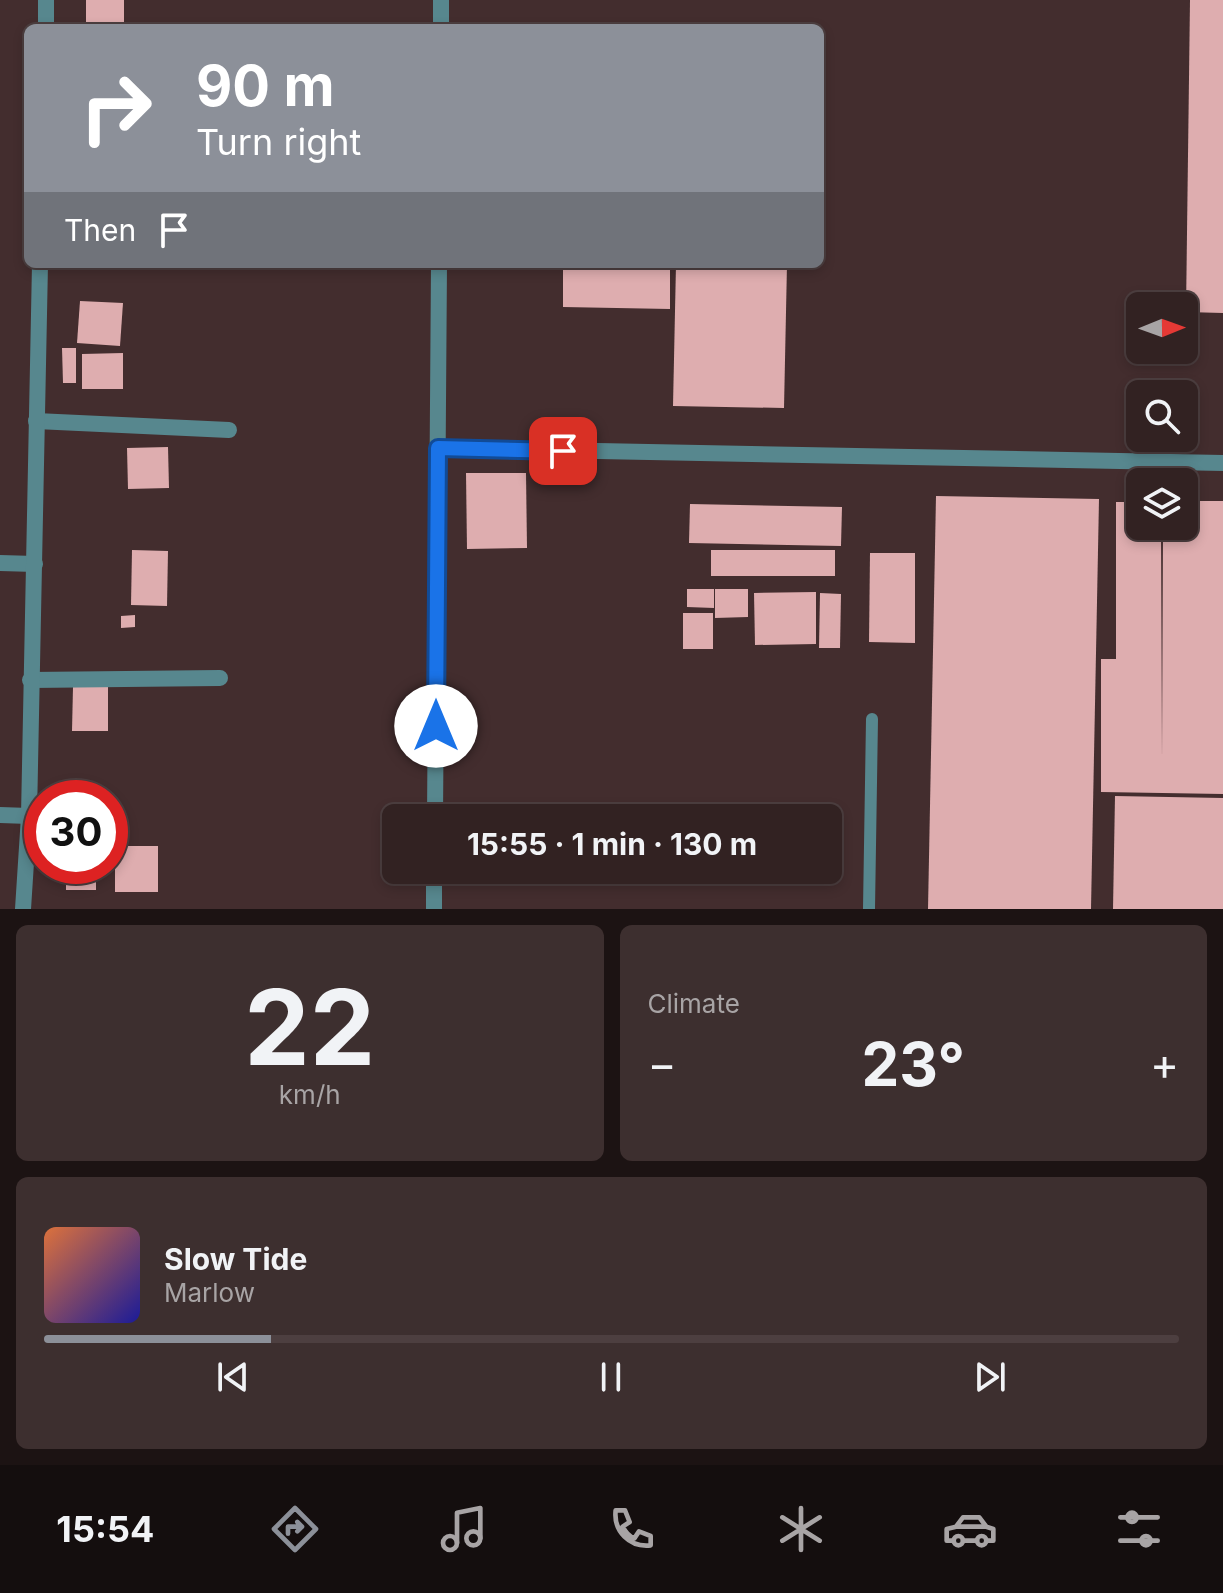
<!DOCTYPE html>
<html lang="en">
<head>
<meta charset="utf-8">
<style>
  body { margin:0; font-family:Inter,sans-serif; background:#3d2f2f; color:#f1f3f6; height:100vh; display:flex; flex-direction:column; font-size:30px; white-space:nowrap }
  * { box-sizing:border-box; margin:0 }
  p { font-size:26px; color:#a8a4a5 }
  .icon { flex:none; width:44px; height:44px; fill:none; stroke:currentColor; stroke-width:2; stroke-linecap:round; stroke-linejoin:round }
  .map { position:relative; height:909px; overflow:hidden }
  .drawer { display:flex; flex-direction:column; gap:16px; padding:16px; background:#1c1313; flex:1 }
  .drawer>* { flex:none }
  .hud { position:absolute; left:24px; top:24px; width:800px; height:244px; border-radius:12px; box-shadow:0 4px 12px #0003,0 0 0 2px #4d3f40; background:#8c9099; color:#fff; overflow:hidden }
  .needle { width:52px; rotate:89deg }
  .tools { position:absolute; left:1126px; top:292px; display:grid; gap:16px }
  .tools a { display:grid; place-items:center; width:72px; height:72px; border-radius:12px; background:#322222; box-shadow:0 4px 12px #0003,0 0 0 2px #4d3f40; font-size:40px }
  .speed { position:absolute; left:24px; top:780px; display:flex; gap:16px; font-size:40px; font-weight:700; text-align:center }
  .speed>* { display:grid; place-content:center; width:104px; height:104px; border-radius:50%; background:#322222; box-shadow:0 4px 12px #0003,0 0 0 2px #4d3f40; line-height:1 }
  .speed .limit { border:12px solid #d22; background:#fff; color:#111 }
  .pin { position:absolute; display:grid; place-items:center; width:68px; height:68px; color:#fff; margin:-34px; border-radius:16px; box-shadow:0 4px 12px #0006 }
  .me { position:absolute; width:88px; margin:-44px; rotate:0deg; stroke-linejoin:round; filter:drop-shadow(0 0 6px #0008) }
  .turn { display:flex; align-items:center; gap:28px; height:168px; padding:0 40px; font-size:36px }
  .turn .icon { width:104px; height:104px; stroke-width:2.5 }
  .turn b { display:block; font-size:56px; line-height:68px }
  .then { display:flex; align-items:center; height:76px; padding:0 40px; background:#0003; gap:16px; font-size:30px }
  .big { font-size:60px; font-weight:700; line-height:1.1 }
  .drawer .widget { flex:1; display:flex; flex-direction:column; justify-content:center; gap:12px; min-width:0; padding:0 28px; border-radius:12px; background:#3d2f2f }
  .drawer .dial { align-items:center; gap:0 }
  .dial b { font-size:104px; line-height:1 }
  .song { display:flex; align-items:center; gap:24px }
  .cover { width:96px; height:96px; border-radius:12px; background:linear-gradient(135deg,hsl(20 70% 55%),hsl(240 70% 35%)) }
  .played { height:8px; border-radius:4px; background:linear-gradient(90deg,#8c9099 20%,#4d3f40 20%) }
  .keys { display:flex; justify-content:space-around; direction:ltr }
  .heat { display:flex; justify-content:space-between; align-items:center; font-size:44px; direction:ltr }
  .drawer .tiles { flex:1; display:grid; gap:16px; grid-template-columns:1fr 1fr }
  .widget:last-child { grid-column:span 2 }
  .trip { position:absolute; left:382px; top:804px; width:460px; height:80px; border-radius:12px; background:#322222; box-shadow:0 4px 12px #0003,0 0 0 2px #4d3f40; font-weight:700; line-height:80px; text-align:center }
  .dock { display:flex; height:128px; justify-content:space-around; align-items:center; background:#140e0e; color:#a8a4a5 }
  .dock .icon { width:56px; height:56px }
  .dock .on { color:#8c9099 }
  .dock b { font-size:36px; color:#f1f3f6 }
  .map>svg:first-child { display:block }
  .building { fill:#deadaf }
  .lines { fill:none; stroke-linecap:round; stroke-linejoin:round }
  .lane { stroke:#57878e; stroke-width:12 }
  .street { stroke:#57878e; stroke-width:16 }
  .route-casing { stroke:#114b97; stroke-width:20 }
  .route { stroke:#1a73e8; stroke-width:14 }
</style>
</head>
<body>
<div class="map">
<svg width="1223" height="909" viewBox="0 0 1223 909">
  <rect width="100%" height="100%" fill="#432d2e"/>
  <g class="building">
    <rect x="86" y="0" width="38" height="28"/>
    <path d="M1190 0H1223V313L1186 312Z"/>
    <path d="M563 264H670V309L563 307Z"/>
    <path d="M676 264H787L784 408 673 406Z"/>
    <path d="M80 301 123 303 120 346 77 343Z"/>
    <path d="M62 348H76V383H63Z"/>
    <path d="M123 353V389H82V354Z"/>
    <path d="M168 447 169 488 128 489 127 448Z"/>
    <path d="M466 473H526L527 548 467 549Z"/>
    <path d="M936 496 1099 499 1091 909H928Z"/>
    <path d="M1184 501H1223V794L1101 792V659H1116V502H1140V526H1161L1162 760 1163 526H1184Z"/>
    <path d="M690 504 842 507 841 546 689 543Z"/>
    <path d="M132 550 168 551 167 606 131 605Z"/>
    <rect x="711" y="550" width="124" height="26"/>
    <path d="M870 553H915V643L869 642Z"/>
    <path d="M687 589H714V608L687 607Z"/>
    <path d="M715 589H748V617L715 618Z"/>
    <path d="M816 592V644L755 645 754 593Z"/>
    <path d="M820 593 841 594 840 648H819Z"/>
    <rect x="683" y="613" width="30" height="36"/>
    <path d="M135 615V627L121 628V616Z"/>
    <path d="M73 687H108V731H72Z"/>
    <path d="M1115 796 1223 798V909H1113Z"/>
    <rect x="115" y="846" width="43" height="46"/>
    <path d="M66 866H103V875L96 874V890H66Z"/>
  </g>
  <g class="lines">
    <path class="lane" d="M869 909 872 719"/>
    <g class="street">
      <path d="M46 28V0"/>
      <path d="M441 28V0"/>
      <path d="M36 421 229 430"/>
      <path d="M438 448 1223 463"/>
      <path d="M0 563 35 564"/>
      <path d="M30 680 220 678"/>
      <path d="M0 815 29 816"/>
      <path d="M435 818 439 264"/>
      <path d="M23 909 29 816 40 264"/>
      <path d="M434 909V870"/>
    </g>
  </g>
  <g class="lines">
    <defs>
      <path id="route" d="M436 726 438 448 563 451"/>
    </defs>
    <use href="#route" class="route-casing"/>
    <use href="#route" class="route"/>
  </g>
</svg>
<div class="tools">
<a><svg class="needle" viewBox="-14 -14 28 28"><path d="M0-13l5 13h-10z" fill="#e53935"/><path d="M0 13l5-13h-10z" fill="#a8a4a5"/></svg></a>
<a><svg class="icon" aria-label="search" viewBox="0 0 24 24"><circle cx="10" cy="10" r="6"/><path d="M15 15l6 6"/></svg></a>
<a><svg class="icon" aria-label="layers" viewBox="0 0 24 24"><path d="M12 4l9 5-9 5-9-5zM3 14l9 5 9-5"/></svg></a>
</div>
<div class="speed"><div class="limit">30</div></div>
<div class="pin" style="left:563px;top:451px;background:#d93025"><svg class="icon" aria-label="arrive" viewBox="0 0 24 24"><path d="M6 21V4h12l-3 4 3 4H6"/></svg></div>
<svg class="me" style="left:436px;top:726px" viewBox="-20 -20 40 40"><circle r="19" fill="#fff"/><path d="M0-13L10 11 0 6-10 11z" fill="#1a73e8"/></svg>
<div class="trip">15:55 · 1 min · 130 m</div>
<div class="hud">
<div class="turn"><svg class="icon" aria-label="right" viewBox="0 0 24 24"><path d="M7 20v-9h11M14 6l5 5-5 5"/></svg><div><b>90 m</b>Turn right</div></div>
<div class="then">Then<svg class="icon" aria-label="arrive" viewBox="0 0 24 24"><path d="M6 21V4h12l-3 4 3 4H6"/></svg></div>
</div>
</div>
<section class="drawer">
<div class="tiles">
<div class="widget dial"><b>22</b><p>km/h</p></div>
<div class="widget"><p>Climate</p>
<div class="heat"><a>−</a><b class="big">23°</b><a>+</a></div>
</div>
<div class="widget">
<div class="song"><i class="cover"></i><div><b>Slow Tide</b><p>Marlow</p></div></div>
<div class="played"></div>
<div class="keys"><svg class="icon" aria-label="previous" viewBox="0 0 24 24"><path d="M18 5L8 12l10 7zM5 5v14"/></svg><svg class="icon" aria-label="pause" viewBox="0 0 24 24"><path d="M8 5v14M16 5v14"/></svg><svg class="icon" aria-label="next" viewBox="0 0 24 24"><path d="M6 5l10 7-10 7zM19 5v14"/></svg></div>
</div>
</div>
</section>
<nav class="dock">
<b>15:54</b>
<svg class="icon on" aria-label="directions" viewBox="0 0 24 24"><path d="M12 3l9 9-9 9-9-9zM9 14v-3h6M13 9l2 2-2 2"/></svg>
<svg class="icon" aria-label="music" viewBox="0 0 24 24"><path d="M9 18V5l10-2v13"/><circle cx="6" cy="18" r="3"/><circle cx="16" cy="16" r="3"/></svg>
<svg class="icon" aria-label="phone" viewBox="0 0 24 24"><path d="M5 4h4l2 5-3 2q2 4 5 5l2-3 5 2v4C11 20 4 13 5 4z"/></svg>
<svg class="icon" aria-label="climate" viewBox="0 0 24 24"><path d="M12 3v18M4 7l16 10M4 17L20 7"/></svg>
<svg class="icon" aria-label="car" viewBox="0 0 24 24"><path d="M5 17H2v-5l4-1 3-4h7l3 4 3 1v5h-3M9 17h6M6 11h13"/><circle cx="7" cy="17" r="2"/><circle cx="17" cy="17" r="2"/></svg>
<svg class="icon" aria-label="filters" viewBox="0 0 24 24"><path d="M4 7h16M4 17h16"/><circle cx="9" cy="7" r="2"/><circle cx="15" cy="17" r="2"/></svg>
</nav>
</body>
</html>
